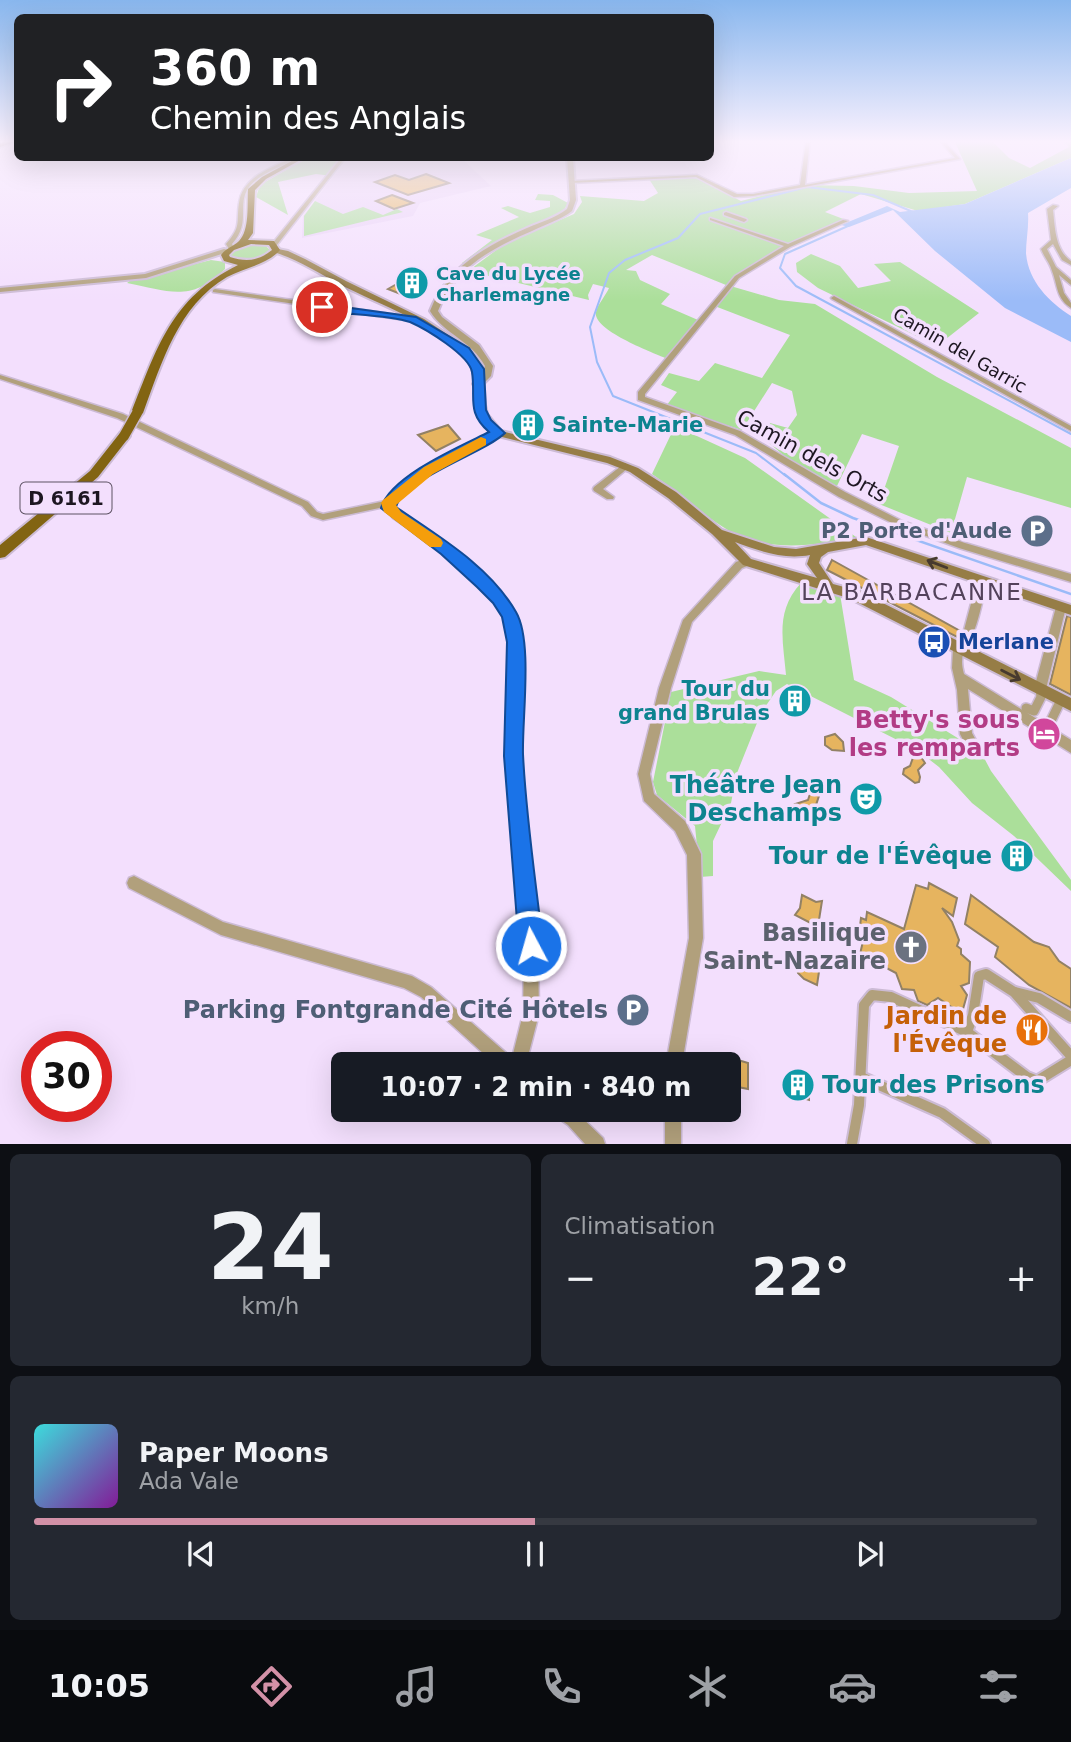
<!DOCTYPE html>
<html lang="fr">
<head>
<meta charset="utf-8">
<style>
  body { margin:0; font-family:"DejaVu Sans",sans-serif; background:#242831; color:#f1f3f6; height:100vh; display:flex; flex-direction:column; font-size:26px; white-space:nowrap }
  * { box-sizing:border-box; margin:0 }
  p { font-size:23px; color:#9ea1a6 }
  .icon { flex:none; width:38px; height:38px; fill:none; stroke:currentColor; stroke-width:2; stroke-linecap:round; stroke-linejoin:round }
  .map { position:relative; height:1144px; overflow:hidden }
  .details { display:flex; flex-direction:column; gap:10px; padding:10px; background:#0d0f14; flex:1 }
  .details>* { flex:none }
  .hud { position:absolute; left:14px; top:14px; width:700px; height:147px; border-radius:10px; box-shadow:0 7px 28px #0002; background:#202124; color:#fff; overflow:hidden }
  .speed { position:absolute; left:21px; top:1031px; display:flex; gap:14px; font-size:35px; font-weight:700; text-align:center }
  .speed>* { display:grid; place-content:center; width:91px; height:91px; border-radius:50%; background:#171b24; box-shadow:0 7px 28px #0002; line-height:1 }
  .speed .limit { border:10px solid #d22; background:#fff; color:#111 }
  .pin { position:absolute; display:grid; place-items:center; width:60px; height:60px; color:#fff; margin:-30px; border:4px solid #fff; border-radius:50%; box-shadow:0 2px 7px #0007 }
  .me { position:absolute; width:77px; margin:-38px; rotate:354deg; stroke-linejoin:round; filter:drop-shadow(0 0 5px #0008) }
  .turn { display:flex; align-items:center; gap:24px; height:147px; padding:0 21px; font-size:32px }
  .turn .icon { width:91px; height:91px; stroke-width:2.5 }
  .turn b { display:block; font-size:49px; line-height:60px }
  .big { font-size:52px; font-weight:700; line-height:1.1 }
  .details .widget { flex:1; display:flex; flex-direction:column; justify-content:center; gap:10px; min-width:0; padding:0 24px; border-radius:10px; background:#242831 }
  .details .dial { align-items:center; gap:0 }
  .dial b { font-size:91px; line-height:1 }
  .song { display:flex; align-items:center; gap:21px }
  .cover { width:84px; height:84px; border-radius:10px; background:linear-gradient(135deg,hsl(180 70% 55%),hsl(290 70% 35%)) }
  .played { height:7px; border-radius:4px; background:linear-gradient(90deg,#d391a7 50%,#363941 50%) }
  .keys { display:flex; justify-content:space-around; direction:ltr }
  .heat { display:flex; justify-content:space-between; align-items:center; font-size:38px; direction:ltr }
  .details .tiles { flex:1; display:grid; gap:10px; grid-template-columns:1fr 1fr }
  .widget:last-child { grid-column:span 2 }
  .trip { position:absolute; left:331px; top:1052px; width:410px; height:70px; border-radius:10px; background:#171b24; box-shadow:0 7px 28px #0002; font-weight:700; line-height:70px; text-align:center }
  .tabs { display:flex; height:112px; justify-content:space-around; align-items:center; background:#090b0e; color:#9ea1a6 }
  .tabs .icon { width:49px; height:49px }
  .tabs .selected { color:#d391a7 }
  .tabs b { font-size:32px; color:#f1f3f6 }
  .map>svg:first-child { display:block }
  .built { fill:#ead3f7 }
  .green { fill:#abdf9a }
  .water { fill:#9bbbf8 }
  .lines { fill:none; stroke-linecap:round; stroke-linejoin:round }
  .stream-far1 { stroke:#9bbbf8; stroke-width:2 }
  .stream { stroke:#9bbbf8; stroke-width:2.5 }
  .building { fill:#e6b45f; stroke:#928165; stroke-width:2 }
  .pedestrian-far1-casing { stroke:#ccbbd5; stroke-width:12 }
  .pedestrian-casing { stroke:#ccbbd5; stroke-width:14 }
  .minor-casing { stroke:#ccbbd5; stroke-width:3 }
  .tertiary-casing { stroke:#ccbbd5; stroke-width:4 }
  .secondary-casing { stroke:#ccbbd5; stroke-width:4 }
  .primary-casing { stroke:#ccbbd5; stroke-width:4 }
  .motorway-casing { stroke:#ccbbd5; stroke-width:3 }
  .pedestrian-far1 { stroke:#b1a07c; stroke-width:9 }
  .pedestrian { stroke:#b1a07c; stroke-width:10 }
  .minor { fill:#b1a07c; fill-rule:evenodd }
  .tertiary { fill:#b1a07c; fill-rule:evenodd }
  .secondary { fill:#967d46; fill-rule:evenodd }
  .primary { fill:#826412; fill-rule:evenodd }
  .motorway { fill:#655121; fill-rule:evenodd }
  .primary-bridge-casing { stroke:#ccbbd5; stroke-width:13; stroke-linecap:butt }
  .primary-bridge { stroke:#826412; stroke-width:10 }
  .oneway { stroke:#473a2e }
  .route { fill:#1a73e8; stroke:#114b97; stroke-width:2 }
  .slow { fill:#f59e0b }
  .labels { text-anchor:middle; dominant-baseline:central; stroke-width:7; stroke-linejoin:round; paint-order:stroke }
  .far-culture-label { font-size:18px; font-weight:bold; fill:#0d838f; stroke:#f3dffd; text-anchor:start }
  .far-street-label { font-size:18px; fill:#1d1621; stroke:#f3dffd }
  .shield { fill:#f3dffd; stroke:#5d5263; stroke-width:2 }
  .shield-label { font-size:19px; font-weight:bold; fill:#1d1621 }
  .culture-label { font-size:21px; font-weight:bold; fill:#0d838f; stroke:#f3dffd; text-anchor:start }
  .street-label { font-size:21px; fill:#1d1621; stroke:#f3dffd }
  .service-label { font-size:21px; font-weight:bold; fill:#4e5e75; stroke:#f3dffd; text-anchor:end }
  .transit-label { font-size:21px; font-weight:bold; fill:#164399; stroke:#f3dffd; text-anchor:start }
  .neighbourhood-label { font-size:23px; letter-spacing:2px; fill:#53425b; stroke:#f3dffd }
  .near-hotel-label { font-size:24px; font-weight:bold; fill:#b23c85; stroke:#f3dffd; text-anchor:end }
  .near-culture-label { font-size:24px; font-weight:bold; fill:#0d838f; stroke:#f3dffd; text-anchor:end }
  .near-worship-label { font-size:24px; font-weight:bold; fill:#5b616d; stroke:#f3dffd; text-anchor:end }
  .near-service-label { font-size:24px; font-weight:bold; fill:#4e5e75; stroke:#f3dffd; text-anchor:end }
  .near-food-label { font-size:24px; font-weight:bold; fill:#c56008; stroke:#f3dffd; text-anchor:end }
</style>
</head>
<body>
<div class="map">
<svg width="1071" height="1144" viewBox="0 0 1071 1144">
  <rect width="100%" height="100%" fill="#f3dffd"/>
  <path class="built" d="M347 158H461L491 186 420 203 413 216 302 238 303 216Z"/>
  <g class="green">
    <path d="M992 141 1009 158 1030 168 1069 147 1063 141H1071V158L965 204 918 211 861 194 825 212 846 220 788 244 727 285 779 300 815 304 937 377 1071 448V508L967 477 951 533 879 504 899 446 862 434 837 486 794 464 763 438 770 423 788 428 797 415 792 391 772 383 742 430 666 406 677 392 661 385 669 373 699 381 715 363 762 378 790 335 712 305 726 285 652 255 626 270 636 271 640 280 670 294 661 304 698 320 668 359C654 353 592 330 596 312 598 304 606 295 609 288L593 284 588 295 589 300 468 271 506 243 574 214 582 202 580 196 644 201 658 193 649 179 694 177 741 201 806 185 854 186 909 193 977 191 955 142Z"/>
    <path d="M307 158H347L332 176 316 174 278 182 288 215 256 197 260 185Z"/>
    <path d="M538 194 553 195 568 203 563 212 506 239 468 265 462 263 492 240 476 235 519 217 501 208 508 206 530 213 550 207V201L535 200Z"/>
    <path d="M315 201 343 214 363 207 383 215 397 209 403 212 304 236V216Z"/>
    <path d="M248 243 264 244 271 251C260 263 245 260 230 258L229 251Z"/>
    <path d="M811 254 840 266 858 288 891 281 874 264 900 262 979 313 937 346 818 288 797 272 796 263Z"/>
    <path d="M211 260 225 262V269C192 303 168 291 127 283L131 280Z"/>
    <path d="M675 426 745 458 856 537C812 547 762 553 723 527 698 511 677 491 652 474Z"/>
    <path d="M801 583 840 594 854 680 891 697 956 737 982 754 991 771 1071 880V891L1014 836 972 803 939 767 917 750 787 684 776 691 761 713 737 773 731 803 713 841V876L700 877 695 826 657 795 653 782 671 692 759 671 786 675C783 640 775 611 801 583Z"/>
  </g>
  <path class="water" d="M1071 158V188L1028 213C1029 227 1026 240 1026 253 1028 281 1049 302 1071 316V342L1005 308 935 251 893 210 849 227 841 225 887 206 900 212 965 204Z"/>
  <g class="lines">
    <g class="stream-far1">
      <path d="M848 226 785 254 780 268 796 286 1071 434"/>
      <path d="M786 476 756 453 613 396 597 362 590 327 609 273 625 260 678 238 700 214 807 187 873 195 913 212"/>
    </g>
    <path class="stream" d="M784 474 821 503 853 518 1071 594"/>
  </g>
  <g class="building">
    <path d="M426 174 449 183 408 195 375 182 395 175 409 180Z"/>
    <path d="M392 195 413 203 394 209 376 201Z"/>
    <path d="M409 277 424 283 403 295 388 289Z"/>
    <path d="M448 425 460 439 436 451 418 435Z"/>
    <path d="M832 560 960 631 957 637 827 570Z"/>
    <path d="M1067 616 1071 617V695L1050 684Z"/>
    <path d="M791 692 802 696 804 708 789 706 785 698Z"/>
    <path d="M835 734 843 742 844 751 832 750 825 745V737Z"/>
    <path d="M914 755 921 757 925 763 918 770 920 777 919 782 915 783 903 774 904 769 910 766Z"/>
    <path d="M814 782 822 787 816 805V819L809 821 800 814 795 804 808 800Z"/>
    <path d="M1014 843 1031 859 1020 869 1004 853Z"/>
    <path d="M929 883 957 898 953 916 942 908 952 922 959 940 957 946 961 949V954L970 962 969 983 961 986 967 995 963 1009 960 1008 959 1012 938 998 927 1005 918 1001 914 990 902 989 896 973 860 954 865 933 859 934 861 918 866 920 867 912 904 929 916 885 928 889Z"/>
    <path d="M802 895 816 902 822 901 819 920 828 932 795 915 800 908Z"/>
    <path d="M971 895 1034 942 1049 947 1059 961 1071 969V1008L1029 985 995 957 998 947 965 924Z"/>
    <path d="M805 958 817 961 820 965 817 985 804 979 798 973 796 965 800 959Z"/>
    <path d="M738 1060 748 1063V1089L738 1087 731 1078V1067Z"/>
    <path d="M796 1071 808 1076 809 1100 796 1096 789 1087V1075Z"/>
  </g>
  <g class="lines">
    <defs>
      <g id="pedestrian-far1">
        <path d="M1026 708 1034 711 1041 697 1040 689"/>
        <path d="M1046 731 1061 700"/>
      </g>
      <g id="pedestrian">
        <path d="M1015 992 1039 998 1071 1017"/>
        <path d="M967 1032 1027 1077 1037 1081 1071 1060"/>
        <path d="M861 1077 942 1113 985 1144"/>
        <path d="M852 1144 859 1105 864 1005 872 995 891 997 967 1032 973 1015 979 976 986 974 1014 992 1071 1056"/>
      </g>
      <g id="minor">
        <path d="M806 141H810L805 185 955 158 940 141H944L960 159 753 196 734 197 696 177 571 183 569 182 571 181 697 175 737 194H753L800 185Z"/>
        <path d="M292 158H296C281 168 261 172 249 187 236 205 252 222 232 244L234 248 229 249 226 244C242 226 236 223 239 203 242 177 271 168 292 158Z"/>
        <path d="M341 158H345L276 246H272V244Z"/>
        <path d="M1053 205 1058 206 1053 210C1055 227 1055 250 1071 261V265L1062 260 1053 244 1047 249 1056 267 1071 280V285L1059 275 1064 293 1071 303V308C1056 298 1058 286 1052 271 1050 263 1044 257 1041 249L1051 240 1047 209Z"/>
        <path d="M726 212 746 219 747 220 744 222 724 215V213Z"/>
        <path d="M710 218 788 244 843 220 848 221 790 247 739 278 645 394V397L740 431 845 492 902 521 965 543 1071 574V582L959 548 896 525 839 497 735 435 638 400V392L735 276 784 246 710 220Z"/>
        <path d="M215 289 412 317 415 319 412 321 213 292V290Z"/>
        <path d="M834 296 1071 426V431L832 299 831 298Z"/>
        <path d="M0 375 123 414 308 502 317 512 323 514 385 501 425 468 495 431H501V435L431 472 393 504 399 514 449 548 486 580 503 596 515 616 520 642 519 756 538 946 539 1014 526 1064H495L421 997 404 988 221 935 129 888 127 883 129 878 134 876 223 922 412 976 431 987 512 1058 523 1014 524 946 507 756 510 642 505 617 495 602 480 586 443 552 393 518 384 507 323 520 311 516 302 506 117 418 0 379Z"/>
        <path d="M625 463 629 466 628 468 603 489 614 497 613 499H607L594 491 593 489 594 487Z"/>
        <path d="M747 558 750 559 752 562 750 565 742 568 692 622 671 688 650 774 654 794 685 821 701 854 703 938 682 1064H666L689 938 687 855 675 831 644 801 638 774 659 688 683 620 736 562Z"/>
        <path d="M982 577 985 578 987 581C983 597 980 616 974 631 967 649 958 653 964 674L1071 740V753L968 689 972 733 978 744 976 748 972 750C966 747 963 740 960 734L957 690 952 668 953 649 964 630 977 581 979 578Z"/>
        <path d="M1061 603 1065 604 1066 607 1046 689 1044 692 1040 694 1036 692 1034 689 1056 607 1057 604Z"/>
        <path d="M553 1110H574L603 1138 605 1144H585L568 1125 555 1116Z"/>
        <rect x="665" y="1110" width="16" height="34"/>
      </g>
      <g id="tertiary">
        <path d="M567 158H573L576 200 572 211C560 220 546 224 532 231 492 248 454 268 438 311L442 317 479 345 493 366 491 376 481 386H475L473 384 482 375 485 366C472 341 444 334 430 311 447 267 486 246 527 228 541 222 555 218 567 209L570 200Z"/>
        <path d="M224 249 231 251 146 278 0 292V288L145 274Z"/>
      </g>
      <path id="secondary" d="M273 248 288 251 305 259 346 281 424 319 465 346 483 373 485 405 487 414 501 431 610 457 638 468 676 492 722 530 774 547 796 549 866 537 1071 605V615L866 545 828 552 821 557 819 563 833 584 859 591 1071 698V711L851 599 743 565 712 534 668 498 630 472 607 463 494 435C485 426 477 417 475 404 473 388 478 377 469 362 445 327 378 304 341 285 318 273 298 259 273 252ZM735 542C760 551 783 560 810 555L807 564 817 578 751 559Z"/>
      <g id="primary">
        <path d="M297 158H304L266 179 255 190 253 233 248 240 274 241 280 250C267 265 245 267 227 277 178 306 162 362 143 413L141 415H133L131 413C157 348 171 298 238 265L224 261 221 255C227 247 233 247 239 241 250 230 247 204 248 189L262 177ZM251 244 269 245 272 250C259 261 246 262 230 257L229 255 234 250Z"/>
        <path d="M124 432 130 436 98 477 5 557 0 558V545L90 471 120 433Z"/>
      </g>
      <path id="motorway" d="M6 141H17L0 147V143Z"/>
    </defs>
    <use href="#pedestrian-far1" class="pedestrian-far1-casing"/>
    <use href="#pedestrian" class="pedestrian-casing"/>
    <use href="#minor" class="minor-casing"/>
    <use href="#tertiary" class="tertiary-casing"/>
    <use href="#secondary" class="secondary-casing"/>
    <use href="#primary" class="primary-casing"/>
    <use href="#motorway" class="motorway-casing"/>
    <use href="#pedestrian-far1" class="pedestrian-far1"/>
    <use href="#pedestrian" class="pedestrian"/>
    <use href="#minor" class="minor"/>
    <use href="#tertiary" class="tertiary"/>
    <use href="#secondary" class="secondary"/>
    <use href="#primary" class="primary"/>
    <use href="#motorway" class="motorway"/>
    <defs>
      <path id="primary-bridge" d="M124 436 137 413"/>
    </defs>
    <use href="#primary-bridge" class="primary-bridge-casing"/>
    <use href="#primary-bridge" class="primary-bridge"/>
  </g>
  <defs><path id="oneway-shaft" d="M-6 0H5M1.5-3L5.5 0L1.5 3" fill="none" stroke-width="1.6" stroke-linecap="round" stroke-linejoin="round" transform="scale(1.75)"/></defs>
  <g class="oneway">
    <use href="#oneway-shaft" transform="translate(937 564) rotate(-159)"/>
    <use href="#oneway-shaft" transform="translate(1011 675) rotate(27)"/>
  </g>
  <linearGradient id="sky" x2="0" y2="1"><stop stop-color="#89b7ee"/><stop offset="0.47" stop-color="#faf1fe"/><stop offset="1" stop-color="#faf1fe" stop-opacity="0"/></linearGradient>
  <rect width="1071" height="301" fill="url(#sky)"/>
  <path class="route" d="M322 304 416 317 469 348 484 369 486 410 491 420 505 433C485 453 404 478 396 507 438 536 490 566 516 612 533 641 522 718 523 754 526 818 536 882 543 946L540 954 531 958 523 954 519 946 504 756 507 642 502 617 493 603 477 587 441 554 381 508C390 476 461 446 489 432 466 412 476 398 472 372 469 355 426 329 410 322 387 314 344 315 318 310V305Z"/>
  <path class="slow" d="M481 437 486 439V445L433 474 396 505 401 512 441 539 443 543 441 547H430L384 512 381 503 383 500 424 467Z"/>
  <defs>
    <symbol id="building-disc" viewBox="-11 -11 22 22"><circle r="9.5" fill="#0f9aa8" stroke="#f3dffd"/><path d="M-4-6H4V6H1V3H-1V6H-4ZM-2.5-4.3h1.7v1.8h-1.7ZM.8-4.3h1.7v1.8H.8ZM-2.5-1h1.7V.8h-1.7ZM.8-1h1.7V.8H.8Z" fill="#fff"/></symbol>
    <symbol id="parking-disc" viewBox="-11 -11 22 22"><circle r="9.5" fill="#5c6f8a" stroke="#f3dffd"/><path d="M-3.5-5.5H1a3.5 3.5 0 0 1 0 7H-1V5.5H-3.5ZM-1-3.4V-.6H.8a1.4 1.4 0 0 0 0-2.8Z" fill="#fff"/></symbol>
    <symbol id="bus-disc" viewBox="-11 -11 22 22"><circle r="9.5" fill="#1a4fb4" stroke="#f3dffd"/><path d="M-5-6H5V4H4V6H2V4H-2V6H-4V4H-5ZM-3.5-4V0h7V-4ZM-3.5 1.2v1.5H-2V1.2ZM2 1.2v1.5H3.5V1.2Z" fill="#fff"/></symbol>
    <symbol id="hotel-disc" viewBox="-11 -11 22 22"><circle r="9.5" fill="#d1479c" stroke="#f3dffd"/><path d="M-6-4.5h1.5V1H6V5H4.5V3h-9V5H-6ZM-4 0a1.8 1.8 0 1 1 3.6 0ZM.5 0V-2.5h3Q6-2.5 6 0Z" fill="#fff"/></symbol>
    <symbol id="theatre-disc" viewBox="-11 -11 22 22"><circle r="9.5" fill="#0f9aa8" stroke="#f3dffd"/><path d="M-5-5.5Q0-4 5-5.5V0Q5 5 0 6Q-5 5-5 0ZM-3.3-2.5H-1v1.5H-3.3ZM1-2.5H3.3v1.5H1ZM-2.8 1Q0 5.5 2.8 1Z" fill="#fff"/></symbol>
    <symbol id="church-disc" viewBox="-11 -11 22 22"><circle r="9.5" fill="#6b7280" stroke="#f3dffd"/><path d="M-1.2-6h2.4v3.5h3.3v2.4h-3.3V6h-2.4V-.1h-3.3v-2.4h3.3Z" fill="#fff"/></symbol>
    <symbol id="restaurant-disc" viewBox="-11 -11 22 22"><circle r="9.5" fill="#e8710a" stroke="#f3dffd"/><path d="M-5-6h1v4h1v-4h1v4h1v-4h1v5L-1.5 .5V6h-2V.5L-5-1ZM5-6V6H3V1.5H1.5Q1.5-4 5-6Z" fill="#fff"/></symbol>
  </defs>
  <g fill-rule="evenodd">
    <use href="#building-disc" x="393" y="264" width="38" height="38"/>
    <use href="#building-disc" x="509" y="406" width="38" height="38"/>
    <use href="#parking-disc" x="1018" y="512" width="38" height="38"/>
    <use href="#bus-disc" x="915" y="623" width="38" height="38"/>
    <use href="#building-disc" x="776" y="682" width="38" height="38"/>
    <use href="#hotel-disc" x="1025" y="715" width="38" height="38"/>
    <use href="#theatre-disc" x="847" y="780" width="38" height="38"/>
    <use href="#building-disc" x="998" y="837" width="38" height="38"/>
    <use href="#church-disc" x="892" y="928" width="38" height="38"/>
    <use href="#parking-disc" x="614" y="991" width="38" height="38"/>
    <use href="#restaurant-disc" x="1013" y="1011" width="38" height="38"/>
    <use href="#building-disc" x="779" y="1066" width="38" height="38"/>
  </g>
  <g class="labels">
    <g class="far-culture-label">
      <text x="436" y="273">Cave du Lycée<tspan x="436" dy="21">Charlemagne</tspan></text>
    </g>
    <g class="far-street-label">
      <text transform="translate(960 350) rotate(30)">Camin del Garric</text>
    </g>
    <rect class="shield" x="20.5" y="482.5" width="91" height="31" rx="5"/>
    <g class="shield-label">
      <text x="66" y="498">D 6161</text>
    </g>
    <g class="culture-label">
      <text x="552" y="425">Sainte-Marie</text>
      <text x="770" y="689" text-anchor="end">Tour du<tspan x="770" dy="24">grand Brulas</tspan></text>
    </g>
    <g class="street-label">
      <text transform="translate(812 456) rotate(29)">Camin dels Orts</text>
    </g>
    <g class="service-label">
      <text x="1012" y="531">P2 Porte d'Aude</text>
    </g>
    <g class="transit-label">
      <text x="958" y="642">Merlane</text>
    </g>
    <g class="neighbourhood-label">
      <text x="912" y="592">LA BARBACANNE</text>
    </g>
    <g class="near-hotel-label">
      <text x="1020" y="720">Betty's sous<tspan x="1020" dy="28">les remparts</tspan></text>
    </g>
    <g class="near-culture-label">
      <text x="842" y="785">Théâtre Jean<tspan x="842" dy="28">Deschamps</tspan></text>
      <text x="992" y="856">Tour de l'Évêque</text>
      <text x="822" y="1085" text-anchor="start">Tour des Prisons</text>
    </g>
    <g class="near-worship-label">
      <text x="886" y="933">Basilique<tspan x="886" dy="28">Saint-Nazaire</tspan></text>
    </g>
    <g class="near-service-label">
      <text x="608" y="1010">Parking Fontgrande Cité Hôtels</text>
    </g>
    <g class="near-food-label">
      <text x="1007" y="1016">Jardin de<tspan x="1007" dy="28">l'Évêque</tspan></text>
    </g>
  </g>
</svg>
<div class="speed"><div class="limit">30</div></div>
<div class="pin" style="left:322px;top:307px;background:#d93025"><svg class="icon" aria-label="arrive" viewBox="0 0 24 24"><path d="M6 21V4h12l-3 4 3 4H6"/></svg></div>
<svg class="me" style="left:531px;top:946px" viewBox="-20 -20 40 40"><circle r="17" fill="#1a73e8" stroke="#fff" stroke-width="3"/><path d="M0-11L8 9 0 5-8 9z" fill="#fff"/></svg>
<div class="trip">10:07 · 2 min · 840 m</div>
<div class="hud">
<div class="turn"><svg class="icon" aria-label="right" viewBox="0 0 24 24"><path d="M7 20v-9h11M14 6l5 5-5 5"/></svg><div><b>360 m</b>Chemin des Anglais</div></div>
</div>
</div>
<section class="details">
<div class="tiles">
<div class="widget dial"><b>24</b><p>km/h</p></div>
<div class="widget"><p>Climatisation</p>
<div class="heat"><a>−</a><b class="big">22°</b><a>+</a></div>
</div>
<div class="widget">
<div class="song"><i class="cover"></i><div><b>Paper Moons</b><p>Ada Vale</p></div></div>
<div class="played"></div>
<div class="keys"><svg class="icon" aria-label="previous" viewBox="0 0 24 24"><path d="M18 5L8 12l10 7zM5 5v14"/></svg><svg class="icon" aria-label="pause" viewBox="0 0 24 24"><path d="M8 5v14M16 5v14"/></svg><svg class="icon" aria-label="next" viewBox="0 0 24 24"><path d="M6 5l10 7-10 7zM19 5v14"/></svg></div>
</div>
</div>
</section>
<nav class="tabs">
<b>10:05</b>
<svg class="icon selected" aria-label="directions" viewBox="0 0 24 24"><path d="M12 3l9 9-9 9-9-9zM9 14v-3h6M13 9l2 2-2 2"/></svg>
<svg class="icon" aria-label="music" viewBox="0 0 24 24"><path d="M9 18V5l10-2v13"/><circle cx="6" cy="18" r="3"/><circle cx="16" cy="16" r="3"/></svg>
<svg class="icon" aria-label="phone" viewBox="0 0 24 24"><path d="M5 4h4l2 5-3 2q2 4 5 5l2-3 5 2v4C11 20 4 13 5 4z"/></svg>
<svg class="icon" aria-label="climate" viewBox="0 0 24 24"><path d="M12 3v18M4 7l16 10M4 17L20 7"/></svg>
<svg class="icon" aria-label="car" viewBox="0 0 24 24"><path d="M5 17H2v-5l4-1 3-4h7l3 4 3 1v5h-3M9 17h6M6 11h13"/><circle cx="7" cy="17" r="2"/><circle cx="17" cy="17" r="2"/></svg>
<svg class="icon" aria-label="filters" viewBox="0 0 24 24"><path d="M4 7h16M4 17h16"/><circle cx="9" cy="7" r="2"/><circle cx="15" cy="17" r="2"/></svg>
</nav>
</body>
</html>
